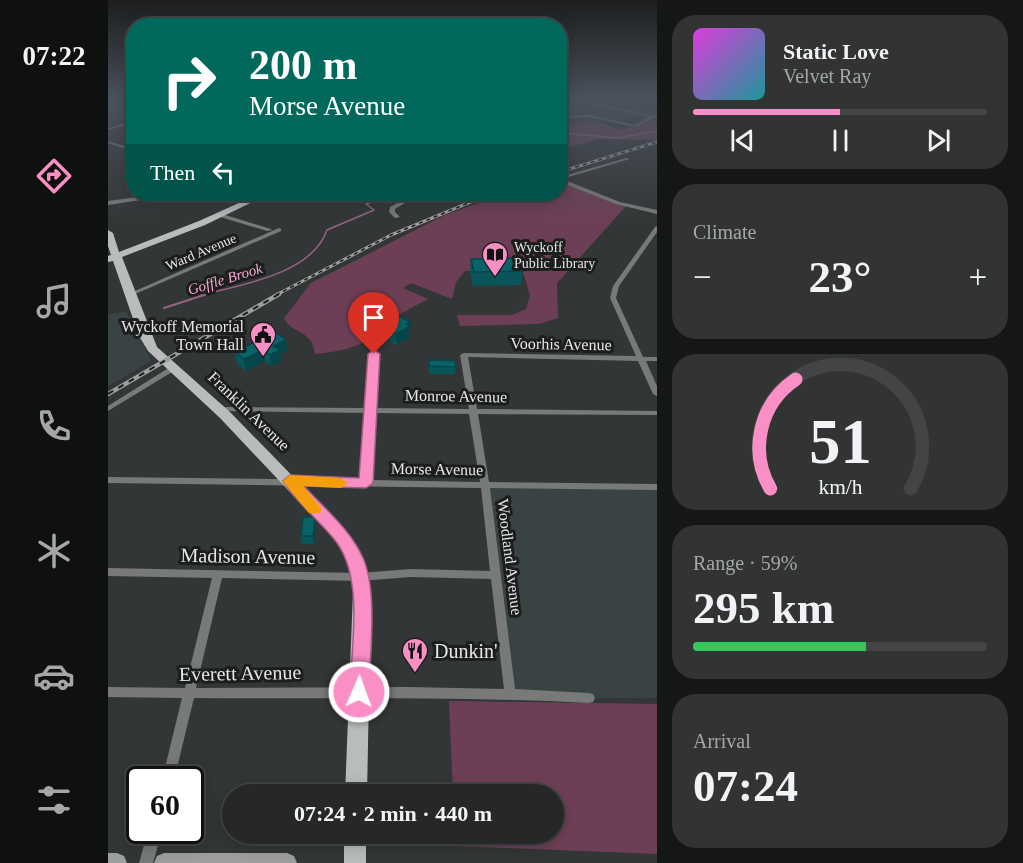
<!DOCTYPE html>
<html lang="en">
<head>
<meta charset="utf-8">
<style>
  body { margin:0; font-family:Georgia,serif; background:#323434; color:#f1f3f6; height:100vh; display:flex; flex-direction:column; font-size:22px; white-space:nowrap }
  * { box-sizing:border-box; margin:0 }
  p { font-size:20px; color:#a4a6a8 }
  .icon { flex:none; width:33px; height:33px; fill:none; stroke:currentColor; stroke-width:2; stroke-linecap:round; stroke-linejoin:round }
  .map { position:relative; flex:1; overflow:hidden }
  .details { display:flex; flex-direction:column; gap:15px; padding:15px; background:#151616; width:366px }
  .details>* { flex:none }
  .guide { position:absolute; left:18px; top:18px; width:441px; height:183px; border-radius:24px; box-shadow:0 3px 15px #0003,0 0 0 2px #424445; background:#00695c; color:#fff; overflow:hidden }
  .speed { position:absolute; left:18px; top:766px; display:flex; gap:12px; font-size:30px; font-weight:700; text-align:center }
  .speed>* { display:grid; place-content:center; width:78px; height:78px; border-radius:50%; background:#262828; box-shadow:0 3px 15px #0003,0 0 0 2px #424445; line-height:1 }
  .speed .limit { border:3px solid #111; border-radius:9px; background:#fff; color:#111 }
  .pin { position:absolute; display:grid; place-items:center; width:51px; height:51px; color:#fff; margin:-62px -26px; border-radius:50% 50% 50% 0; rotate:-45deg; box-shadow:0 0 6px #0007 }
  .pin .icon { rotate:45deg }
  .me { position:absolute; width:66px; margin:-33px; rotate:2deg; stroke-linejoin:round; filter:drop-shadow(0 0 4px #0008) }
  .turn { display:flex; align-items:center; gap:21px; height:126px; padding:0 24px; font-size:27px }
  .turn .icon { width:78px; height:78px; stroke-width:2.5 }
  .turn b { display:block; font-size:42px; line-height:51px }
  .then { display:flex; align-items:center; height:57px; padding:0 24px; background:#0003; gap:12px; font-size:22px }
  .big { font-size:45px; font-weight:800; line-height:1.1 }
  .details .tile { flex:1; display:flex; flex-direction:column; justify-content:center; gap:9px; min-width:0; padding:0 21px; border-radius:24px; background:#323434 }
  .details .dial { align-items:center; gap:0 }
  .dial svg { height:156px; overflow:visible; fill:none; stroke:#424445; stroke-width:7; stroke-linecap:round; text-anchor:middle }
  .dial text { fill:#f1f3f6; stroke:none }
  .song { display:flex; align-items:center; gap:18px }
  .cover { width:72px; height:72px; border-radius:9px; background:linear-gradient(135deg,hsl(300 70% 55%),hsl(180 70% 35%)) }
  .played { height:6px; border-radius:3px; background:linear-gradient(90deg,#fa8fc6 50%,#424445 50%) }
  .keys { display:flex; justify-content:space-around; direction:ltr }
  .heat { display:flex; justify-content:space-between; align-items:center; font-size:33px; direction:ltr }
  .charge { height:9px; border-radius:4px; background:linear-gradient(90deg,#34c759 59%,#424445 0) }
  .trip { position:absolute; left:114px; top:784px; width:342px; height:60px; border-radius:30px; background:#262828; box-shadow:0 3px 15px #0003,0 0 0 2px #424445; font-weight:800; line-height:60px; text-align:center }
  main { display:flex; flex:1; min-height:0 }
  .tabs { display:flex; flex-direction:column; width:108px; justify-content:space-around; align-items:center; background:#0f1010; color:#a4a6a8 }
  .tabs .icon { width:42px; height:42px }
  .tabs .selected { color:#fa8fc6 }
  .tabs b { font-size:27px; color:#f1f3f6 }
  .map>svg:first-child { display:block }
  .built { fill:#3a4344 }
  .green { fill:#6d3f56 }
  .lines { fill:none; stroke-linecap:round; stroke-linejoin:round }
  .stream-far1 { stroke:#97647d; stroke-width:1.5 }
  .stream { stroke:#97647d; stroke-width:2 }
  .street { fill:#787979; fill-rule:evenodd }
  .secondary { fill:#9d9f9f; fill-rule:evenodd }
  .primary { fill:#b9bcbd; fill-rule:evenodd }
  .rail-far1-casing { stroke:#9d9e9f; stroke-width:3 }
  .rail-casing { stroke:#9d9e9f; stroke-width:4.5 }
  .rail-far1 { stroke:#1c1d1d; stroke-width:1.5; stroke-dasharray:4; stroke-linecap:butt }
  .rail { stroke:#1c1d1d; stroke-width:2; stroke-dasharray:6; stroke-linecap:butt }
  .wall { fill:#08555a }
  .shaded-wall { fill:#06454a }
  .building { fill:#096369; stroke:#06454a; stroke-width:1.5 }
  .route { fill:#fa8fc6; stroke:#a25d81; stroke-width:1.5 }
  .slow { fill:#f59e0b }
  .labels { text-anchor:middle; dominant-baseline:central; stroke-width:6; stroke-linejoin:round; paint-order:stroke }
  .far-poi-label { font-size:14px; fill:#e5e6e7; stroke:#1c1d1d; text-anchor:start }
  .far-street-label { font-size:14px; fill:#e5e6e7; stroke:#1c1d1d }
  .far-water-label { font-size:15px; font-style:italic; fill:#f6a7ce; stroke:#1c1d1d }
  .poi-label { font-size:16px; fill:#e5e6e7; stroke:#1c1d1d; text-anchor:end }
  .street-label { font-size:16px; fill:#e5e6e7; stroke:#1c1d1d }
  .near-street-label { font-size:20px; fill:#e5e6e7; stroke:#1c1d1d }
  .near-poi-label { font-size:20px; fill:#e5e6e7; stroke:#1c1d1d; text-anchor:start }
</style>
</head>
<body>
<main>
<nav class="tabs">
<b>07:22</b>
<svg class="icon selected" aria-label="directions" viewBox="0 0 24 24"><path d="M12 3l9 9-9 9-9-9zM9 14v-3h6M13 9l2 2-2 2"/></svg>
<svg class="icon" aria-label="music" viewBox="0 0 24 24"><path d="M9 18V5l10-2v13"/><circle cx="6" cy="18" r="3"/><circle cx="16" cy="16" r="3"/></svg>
<svg class="icon" aria-label="phone" viewBox="0 0 24 24"><path d="M5 4h4l2 5-3 2q2 4 5 5l2-3 5 2v4C11 20 4 13 5 4z"/></svg>
<svg class="icon" aria-label="climate" viewBox="0 0 24 24"><path d="M12 3v18M4 7l16 10M4 17L20 7"/></svg>
<svg class="icon" aria-label="car" viewBox="0 0 24 24"><path d="M5 17H2v-5l4-1 3-4h7l3 4 3 1v5h-3M9 17h6M6 11h13"/><circle cx="7" cy="17" r="2"/><circle cx="17" cy="17" r="2"/></svg>
<svg class="icon" aria-label="filters" viewBox="0 0 24 24"><path d="M4 7h16M4 17h16"/><circle cx="9" cy="7" r="2"/><circle cx="15" cy="17" r="2"/></svg>
</nav>
<div class="map">
<svg width="549" height="863" viewBox="0 0 549 863">
  <rect width="100%" height="100%" fill="#333636"/>
  <g class="built">
    <path d="M18 311 43 361 0 386V315Z"/>
    <path d="M377 485 549 487V698H481L402 693Z"/>
  </g>
  <g class="green">
    <path d="M540 120 549 122V140L490 139 452 150V124L491 122 513 130Z"/>
    <path d="M452 180 519 205 449 283 450 318 431 324 352 326 349 315H404L418 309 422 295 414 269 357 271 348 282 344 299 303 283 295 288 320 299 281 320 275 316 262 324 259 331 267 337C245 349 232 351 207 354 206 350 205 343 202 340 194 330 181 330 176 318L203 283 337 215 396 194H452Z"/>
    <path d="M341 701 549 704V854L347 846V834H446V795H345Z"/>
  </g>
  <g class="lines">
    <g class="stream-far1">
      <path d="M452 133 510 138 549 131"/>
      <path d="M93 295C133 285 204 274 219 230L266 210 258 204 286 194"/>
    </g>
    <path class="stream" d="M56 308 99 294"/>
    <g class="street">
      <path d="M468 100H475L543 116 549 113V116L528 127 481 117 452 118V116L481 115 527 125 540 117Z"/>
      <path d="M26 121V123L0 130V128Z"/>
      <path d="M0 141 26 149V152L0 143Z"/>
      <path d="M518 158 522 159 454 179 512 202 549 210V214L508 204 452 182V177Z"/>
      <path d="M52 194H62L59 196 0 205V201Z"/>
      <path d="M306 194H312L287 209V212L292 217 287 218 281 212 282 207Z"/>
      <path d="M111 213 163 229 164 230 159 231 109 216V214Z"/>
      <path d="M549 226V232L511 286 508 298 535 357H549V361H538L549 386V396L545 394 530 361 360 357 369 409 549 411V415L370 414 381 482 549 484V490L382 488 407 689 481 693 485 694 487 698 485 702 481 703C349 696 218 699 86 698L66 780H54L74 698 0 697V687L77 688 104 578 0 576V568L252 573 303 569 382 571 373 488 0 483V477L254 480 258 413 111 411 107 409 111 407 259 408 262 354 266 352 270 354 267 408 361 409 352 355 356 353 528 356 502 298 505 286 547 227ZM266 413 361 414 372 482 263 480ZM303 577 383 579 396 689 301 687 88 688 114 578 252 581Z"/>
      <path d="M171 228 173 229V231L25 295 23 296 20 294Z"/>
      <path d="M62 367H65L69 369 0 411V406Z"/>
      <path d="M40 831H54L45 863H31Z"/>
    </g>
    <g class="secondary">
      <path d="M0 853H9L16 856 19 863H0Z"/>
      <path d="M56 853H179L186 856 189 863H46L49 856Z"/>
    </g>
    <g class="primary">
      <path d="M151 194H161L97 225 14 257 49 347 122 412 241 534 256 559 263 592 259 795H237L245 592 240 560 229 542 112 418 40 351 31 336 5 261 0 262V256L3 255 0 246V230L5 233 11 252 91 221Z"/>
      <rect x="236" y="834" width="22" height="29"/>
    </g>
    <defs>
      <g id="rail-far1">
        <path d="M452 172 549 142"/>
        <path d="M168 295 283 235 382 194"/>
      </g>
      <path id="rail" d="M0 394 171 294"/>
    </defs>
    <use href="#rail-far1" class="rail-far1-casing"/>
    <use href="#rail" class="rail-casing"/>
    <use href="#rail-far1" class="rail-far1"/>
    <use href="#rail" class="rail"/>
  </g>
  <g class="wall">
    <path d="M363 259 415 271 413 285 365 286 362 272Z"/>
    <path d="M268 316 302 322V337L288 345 265 331V320L268 319Z"/>
    <path d="M167 332 179 351 172 354 173 362 163 366 157 361 138 371 129 364 127 352Z"/>
    <path d="M321 360 348 367 347 374H321Z"/>
    <path d="M207 517 208 525 206 544H193V536Z"/>
  </g>
  <g class="shaded-wall">
    <path d="M302 322V337L288 345V334L298 324Z"/>
    <path d="M178 340 179 351 172 354 173 362 163 366 162 355 165 346Z"/>
    <path d="M155 350 157 361 138 371 136 359Z"/>
    <path d="M207 517 208 525 206 544 205 536Z"/>
  </g>
  <g class="building">
    <path d="M410 258 415 271 366 272 363 259Z"/>
    <path d="M282 310 302 322 298 324 302 326 288 334 265 320 270 318 268 316Z"/>
    <path d="M167 332 178 340 165 346 172 350 162 355 155 350 136 359 127 352Z"/>
    <path d="M321 360 347 361 348 367 321 366Z"/>
    <path d="M195 517H207L205 536H193Z"/>
  </g>
  <linearGradient id="sky" x2="0" y2="1"><stop stop-color="#1c1e1e"/><stop offset="0.45" stop-color="#4a525d"/><stop offset="1" stop-color="#4a525d" stop-opacity="0"/></linearGradient>
  <rect width="549" height="221" fill="url(#sky)"/>
  <path class="route" d="M266 350 272 354 265 483 258 488 196 486C216 508 243 530 255 558 270 591 262 655 261 692L258 699 251 701 244 699 242 692C243 648 256 581 229 543 213 521 189 504 175 481L182 475 251 478 260 354Z"/>
  <path class="slow" d="M182 475 233 478 240 483 233 488 195 486 214 509 212 513H201L177 484 175 481Z"/>
  <defs>
    <symbol id="library-pin" viewBox="-11 -11 22 30"><path d="M0 17L-7.5 6A9.5 9.5 0 1 1 7.5 6Z" fill="#fa8fc6" stroke="#1c1d1d"/><path d="M-6-4Q-3-5.5-.7-3.5V5Q-3 3-6 4ZM6-4Q3-5.5 .7-3.5V5Q3 3 6 4Z" fill="#111"/></symbol>
    <symbol id="civic-pin" viewBox="-11 -11 22 30"><path d="M0 17L-7.5 6A9.5 9.5 0 1 1 7.5 6Z" fill="#fa8fc6" stroke="#1c1d1d"/><path d="M-.6-6.5H3V-4.5H.6V-3L4-1V1h2V6H-6V1h2V-1L-.6-3ZM-1.2 2.5V6h2.4V2.5Z" fill="#111"/></symbol>
    <symbol id="restaurant-pin" viewBox="-11 -11 22 30"><path d="M0 17L-7.5 6A9.5 9.5 0 1 1 7.5 6Z" fill="#fa8fc6" stroke="#1c1d1d"/><path d="M-5-6h1v4h1v-4h1v4h1v-4h1v5L-1.5 .5V6h-2V.5L-5-1ZM5-6V6H3V1.5H1.5Q1.5-4 5-6Z" fill="#111"/></symbol>
  </defs>
  <g fill-rule="evenodd">
    <use href="#library-pin" x="372" y="240" width="30" height="40"/>
    <use href="#civic-pin" x="140" y="320" width="30" height="40"/>
    <use href="#restaurant-pin" x="292" y="636" width="30" height="40"/>
  </g>
  <g class="labels">
    <g class="far-poi-label">
      <text x="406" y="247">Wyckoff<tspan x="406" dy="16">Public Library</tspan></text>
    </g>
    <g class="far-street-label">
      <text transform="translate(93 252) rotate(-23)">Ward Avenue</text>
    </g>
    <g class="far-water-label">
      <text transform="translate(117 279) rotate(-17)">Goffle Brook</text>
    </g>
    <g class="poi-label">
      <text x="136" y="326">Wyckoff Memorial<tspan x="136" dy="18">Town Hall</tspan></text>
    </g>
    <g class="street-label">
      <text transform="translate(453 344) rotate(1)">Voorhis Avenue</text>
      <text transform="translate(348 396) rotate(1)">Monroe Avenue</text>
      <text transform="translate(141 411) rotate(44)">Franklin Avenue</text>
      <text transform="translate(329 469) rotate(1)">Morse Avenue</text>
      <text transform="translate(402 557) rotate(83)">Woodland Avenue</text>
    </g>
    <g class="near-street-label">
      <text transform="translate(140 556) rotate(1)">Madison Avenue</text>
      <text transform="translate(132 673) rotate(-1)">Everett Avenue</text>
    </g>
    <g class="near-poi-label">
      <text x="326" y="651">Dunkin'</text>
    </g>
  </g>
</svg>
<div class="speed"><div class="limit">60</div></div>
<div class="pin" style="left:266px;top:354px;background:#d93025"><svg class="icon" aria-label="arrive" viewBox="0 0 24 24"><path d="M6 21V4h12l-3 4 3 4H6"/></svg></div>
<svg class="me" style="left:251px;top:692px" viewBox="-20 -20 40 40"><circle r="17" fill="#fa8fc6" stroke="#fff" stroke-width="3"/><path d="M0-11L8 9 0 5-8 9z" fill="#fff"/></svg>
<div class="trip">07:24 · 2 min · 440 m</div>
<div class="guide">
<div class="turn"><svg class="icon" aria-label="right" viewBox="0 0 24 24"><path d="M7 20v-9h11M14 6l5 5-5 5"/></svg><div><b>200 m</b>Morse Avenue</div></div>
<div class="then">Then<svg class="icon" aria-label="left" viewBox="0 0 24 24"><path d="M17 20v-9H6M10 6l-5 5 5 5"/></svg></div>
</div>
</div>
<section class="details">
<div class="tile">
<div class="song"><i class="cover"></i><div><b>Static Love</b><p>Velvet Ray</p></div></div>
<div class="played"></div>
<div class="keys"><svg class="icon" aria-label="previous" viewBox="0 0 24 24"><path d="M18 5L8 12l10 7zM5 5v14"/></svg><svg class="icon" aria-label="pause" viewBox="0 0 24 24"><path d="M8 5v14M16 5v14"/></svg><svg class="icon" aria-label="next" viewBox="0 0 24 24"><path d="M6 5l10 7-10 7zM19 5v14"/></svg></div>
</div>
<div class="tile"><p>Climate</p>
<div class="heat"><a>−</a><b class="big">23°</b><a>+</a></div>
</div>
<div class="tile dial"><svg viewBox="0 0 100 80">
<path d="M14 69A42 42 0 1 1 86 69"/>
<path d="M14 69A42 42 0 0 1 27 13" stroke="#fa8fc6"/>
<text x="50" y="56" font-size="32" font-weight="700">51</text>
<text x="50" y="72" font-size="11">km/h</text>
</svg></div>
<div class="tile"><p>Range · 59%</p><b class="big">295 km</b><div class="charge"></div></div>
<div class="tile"><p>Arrival</p><b class="big">07:24</b></div>
</section>
</main>
</body>
</html>
